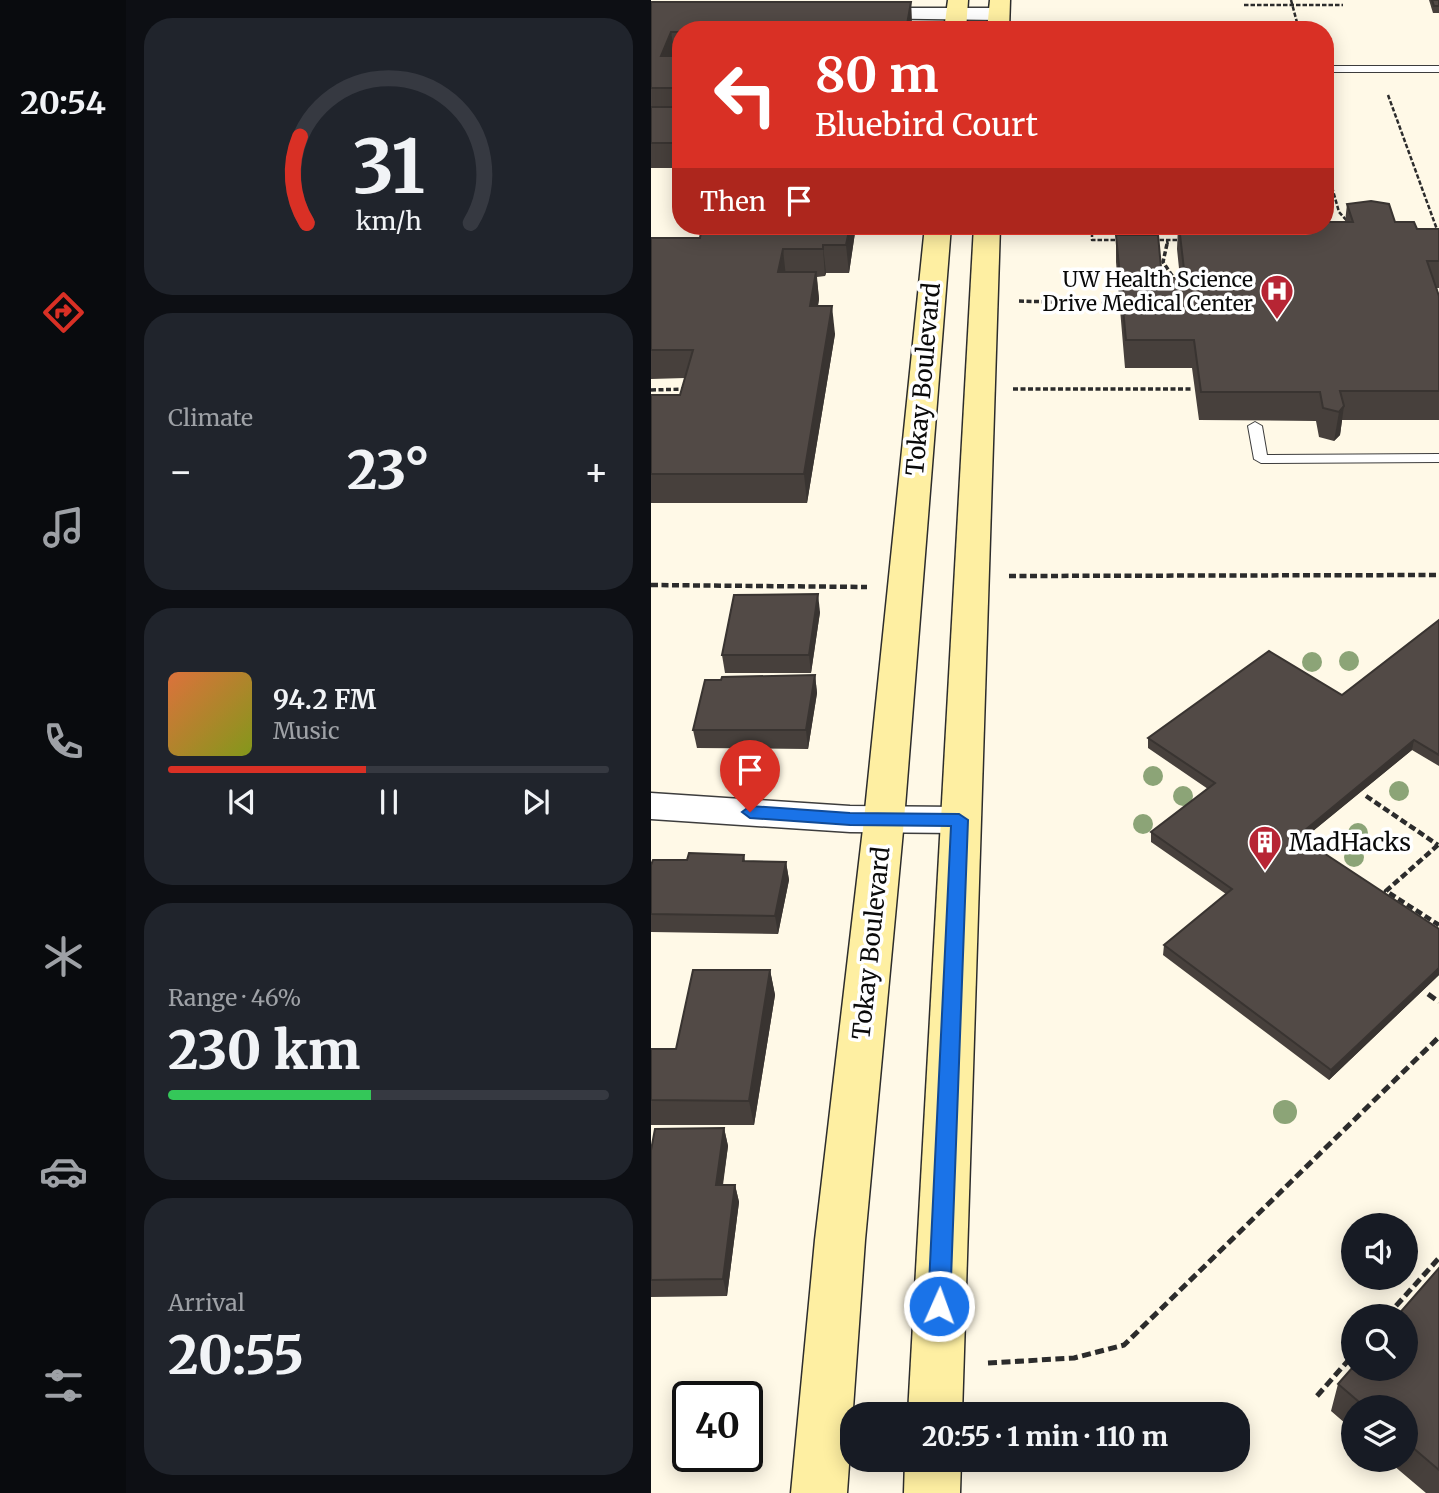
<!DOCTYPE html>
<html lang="en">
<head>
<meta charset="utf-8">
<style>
  body { margin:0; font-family:Merriweather,serif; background:#20242c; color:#f1f3f6; height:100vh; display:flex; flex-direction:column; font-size:26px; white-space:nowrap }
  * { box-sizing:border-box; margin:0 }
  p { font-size:23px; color:#9ea1a6 }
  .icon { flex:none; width:38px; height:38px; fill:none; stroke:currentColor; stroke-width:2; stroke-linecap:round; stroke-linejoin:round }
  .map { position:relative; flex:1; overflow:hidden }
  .side { display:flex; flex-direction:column; gap:18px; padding:18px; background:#0d0f14; width:525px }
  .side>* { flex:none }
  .top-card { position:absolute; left:21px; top:21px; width:662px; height:214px; border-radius:28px; box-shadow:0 4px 18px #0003; background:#d93025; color:#fff; overflow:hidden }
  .fabs { position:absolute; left:690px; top:1213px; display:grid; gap:14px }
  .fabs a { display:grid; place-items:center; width:77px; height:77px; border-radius:50%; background:#171b24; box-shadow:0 4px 18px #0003; font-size:35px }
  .speed { position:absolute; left:21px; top:1381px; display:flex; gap:14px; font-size:35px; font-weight:700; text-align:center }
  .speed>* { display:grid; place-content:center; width:91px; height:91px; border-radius:50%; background:#171b24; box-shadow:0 4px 18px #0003; line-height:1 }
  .speed .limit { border:4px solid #111; border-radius:10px; background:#fff; color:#111 }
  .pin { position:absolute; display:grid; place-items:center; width:60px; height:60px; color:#fff; margin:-72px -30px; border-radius:50% 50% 50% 0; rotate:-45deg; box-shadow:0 0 7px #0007 }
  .pin .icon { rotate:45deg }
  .me { position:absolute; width:77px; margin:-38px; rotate:2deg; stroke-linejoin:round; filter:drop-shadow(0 0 5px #0008) }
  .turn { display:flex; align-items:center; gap:24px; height:147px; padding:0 28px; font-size:32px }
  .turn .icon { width:91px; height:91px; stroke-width:2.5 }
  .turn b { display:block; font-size:49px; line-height:60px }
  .then { display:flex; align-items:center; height:66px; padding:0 28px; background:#0003; gap:14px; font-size:26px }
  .big { font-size:52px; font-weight:800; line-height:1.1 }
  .side .widget { flex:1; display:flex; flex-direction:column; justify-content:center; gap:10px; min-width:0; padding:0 24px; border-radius:28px; background:#20242c }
  .side .dial { align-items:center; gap:0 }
  .dial svg { height:182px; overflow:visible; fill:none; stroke:#363941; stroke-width:7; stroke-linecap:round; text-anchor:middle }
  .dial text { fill:#f1f3f6; stroke:none }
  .song { display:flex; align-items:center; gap:21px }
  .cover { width:84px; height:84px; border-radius:10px; background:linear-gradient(135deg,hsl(20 70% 55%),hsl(70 70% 35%)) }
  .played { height:7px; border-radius:4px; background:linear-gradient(90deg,#d93025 45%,#363941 45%) }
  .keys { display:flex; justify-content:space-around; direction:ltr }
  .heat { display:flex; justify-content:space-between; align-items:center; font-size:38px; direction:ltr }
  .charge { height:10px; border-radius:5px; background:linear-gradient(90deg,#34c759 46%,#363941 0) }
  .trip { position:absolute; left:189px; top:1402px; width:410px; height:70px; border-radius:28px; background:#171b24; box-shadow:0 4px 18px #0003; font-weight:800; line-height:70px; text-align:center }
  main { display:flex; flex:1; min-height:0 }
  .tabs { display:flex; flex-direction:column; width:126px; justify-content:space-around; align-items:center; background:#090b0e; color:#9ea1a6 }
  .tabs .icon { width:49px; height:49px }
  .tabs .current { color:#d93025 }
  .tabs b { font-size:32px; color:#f1f3f6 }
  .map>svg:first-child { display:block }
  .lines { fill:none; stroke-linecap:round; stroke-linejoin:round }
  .lane-casing { stroke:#3d3d3d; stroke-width:2 }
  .street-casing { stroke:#3d3d3d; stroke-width:3 }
  .secondary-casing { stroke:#2c2c2c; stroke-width:3 }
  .path-far3 { stroke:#2c2c2c; stroke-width:2.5; stroke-dasharray:4.5 2; stroke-linecap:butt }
  .path-far2 { stroke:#2c2c2c; stroke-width:3.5; stroke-dasharray:5 2.5; stroke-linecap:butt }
  .path-far1 { stroke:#2c2c2c; stroke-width:4.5; stroke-dasharray:7 3.5; stroke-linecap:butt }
  .path { stroke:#2c2c2c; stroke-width:5; stroke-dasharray:9 4.5; stroke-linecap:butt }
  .lane { fill:#fff; fill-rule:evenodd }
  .street { fill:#fff; fill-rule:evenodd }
  .secondary { fill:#feefa2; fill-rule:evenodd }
  .tree { fill:#8ca477 }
  .wall { fill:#47403c }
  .shaded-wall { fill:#393431 }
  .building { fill:#524a46; stroke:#393431; stroke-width:2 }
  .route { fill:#1a73e8; stroke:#114b97; stroke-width:2 }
  .labels { text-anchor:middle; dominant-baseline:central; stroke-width:7; stroke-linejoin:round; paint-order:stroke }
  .far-poi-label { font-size:21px; fill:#0a0a0a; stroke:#fff; text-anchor:end }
  .street-label { font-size:24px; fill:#0a0a0a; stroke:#fff }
  .poi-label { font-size:24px; fill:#0a0a0a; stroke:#fff; text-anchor:start }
</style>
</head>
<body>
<main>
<nav class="tabs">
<b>20:54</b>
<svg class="icon current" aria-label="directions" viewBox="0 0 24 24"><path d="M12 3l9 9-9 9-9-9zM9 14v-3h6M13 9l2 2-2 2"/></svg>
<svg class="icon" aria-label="music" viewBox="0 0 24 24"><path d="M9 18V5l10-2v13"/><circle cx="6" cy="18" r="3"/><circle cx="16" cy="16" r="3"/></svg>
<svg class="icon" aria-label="phone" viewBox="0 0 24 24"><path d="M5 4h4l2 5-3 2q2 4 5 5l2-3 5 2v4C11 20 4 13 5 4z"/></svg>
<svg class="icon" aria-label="climate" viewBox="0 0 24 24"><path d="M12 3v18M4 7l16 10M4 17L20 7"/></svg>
<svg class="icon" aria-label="car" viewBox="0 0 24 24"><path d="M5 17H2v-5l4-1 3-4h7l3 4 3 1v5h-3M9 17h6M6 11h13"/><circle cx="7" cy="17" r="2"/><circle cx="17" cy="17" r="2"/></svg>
<svg class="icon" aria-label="filters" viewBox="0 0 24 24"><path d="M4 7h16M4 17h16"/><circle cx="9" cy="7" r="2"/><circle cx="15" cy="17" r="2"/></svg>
</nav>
<section class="side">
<div class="widget dial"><svg viewBox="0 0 100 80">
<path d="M14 69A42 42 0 1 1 86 69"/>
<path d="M14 69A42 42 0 0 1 11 31" stroke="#d93025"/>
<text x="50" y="56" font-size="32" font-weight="700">31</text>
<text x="50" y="72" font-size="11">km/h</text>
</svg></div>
<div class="widget"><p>Climate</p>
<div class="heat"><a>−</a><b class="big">23°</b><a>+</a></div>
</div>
<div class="widget">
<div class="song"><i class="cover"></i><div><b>94.2 FM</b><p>Music</p></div></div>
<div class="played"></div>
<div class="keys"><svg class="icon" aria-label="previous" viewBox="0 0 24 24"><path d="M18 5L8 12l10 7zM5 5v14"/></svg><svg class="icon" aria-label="pause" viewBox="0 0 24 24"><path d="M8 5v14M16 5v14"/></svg><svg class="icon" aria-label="next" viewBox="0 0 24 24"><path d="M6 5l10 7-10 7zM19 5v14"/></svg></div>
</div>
<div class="widget"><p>Range · 46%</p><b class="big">230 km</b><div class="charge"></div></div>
<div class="widget"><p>Arrival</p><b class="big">20:55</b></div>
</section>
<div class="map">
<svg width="788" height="1493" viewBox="0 0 788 1493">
  <rect width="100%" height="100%" fill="#fff9e7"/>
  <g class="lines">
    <defs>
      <g id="lane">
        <rect x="674" y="66" width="114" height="6"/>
        <path d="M604 422 611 426 616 455 788 454V462L610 463 603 459 597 426Z"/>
      </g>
      <g id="street">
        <path d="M211 8H348L357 14 348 20 204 18 202 14 204 10Z"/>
        <path d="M0 793 199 806 308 807 321 811 326 820 321 829 308 833 199 832 0 819Z"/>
      </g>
      <g id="secondary">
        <path d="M297 0H317L315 30H293Z"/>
        <path d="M339 0H359L358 30H336Z"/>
        <path d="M274 226H300L253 820 214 1240 196 1493H140L164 1240 213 820Z"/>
        <path d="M323 226H349L311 1414H257Z"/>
        <path d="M254 1460H310L309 1493H253Z"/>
      </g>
    </defs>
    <use href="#lane" class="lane-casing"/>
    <use href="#street" class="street-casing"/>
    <use href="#secondary" class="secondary-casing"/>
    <g class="path-far3">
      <path d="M640 0 648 30"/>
      <path d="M593 5H692"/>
      <path d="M737 95 788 235"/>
      <path d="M674 162 688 212 697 222"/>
      <path d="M441 226V240H468"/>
      <path d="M502 240H531"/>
      <path d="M516 240 517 246"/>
    </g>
    <g class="path-far2">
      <path d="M516 244 512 262 524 280"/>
      <path d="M368 301 465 304"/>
      <path d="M362 389H540"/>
      <path d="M0 390 36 389"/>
    </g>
    <g class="path-far1">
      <path d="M358 576 788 575"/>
      <path d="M0 585 216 587"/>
      <path d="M715 796 787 845"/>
      <path d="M787 845 735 891 788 925"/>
    </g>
    <g class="path">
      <path d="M777 994 788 1002"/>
      <path d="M736 1316 788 1258"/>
      <path d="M337 1363 423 1358 473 1345 788 1037"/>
      <path d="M666 1396 702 1355"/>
    </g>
    <use href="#lane" class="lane"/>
    <use href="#street" class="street"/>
    <use href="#secondary" class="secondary"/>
  </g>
  <g class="tree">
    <circle cx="698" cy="661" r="10"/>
    <circle cx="661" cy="662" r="10"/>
    <circle cx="502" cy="776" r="10"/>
    <circle cx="748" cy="791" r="10"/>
    <circle cx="532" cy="796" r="10"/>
    <circle cx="492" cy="824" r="10"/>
    <circle cx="707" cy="833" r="10"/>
    <circle cx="703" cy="857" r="10"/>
    <circle cx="634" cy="1112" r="12"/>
  </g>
  <g class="wall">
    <path d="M778 0H788V13H782Z"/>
    <path d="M0 2H260L261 30H30V168H0Z"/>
    <path d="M696 204 744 222 766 229H788V288H786L788 296V420H691L689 435 683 441 668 437 665 421 548 420 541 368H474L465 262V235L511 278H529L526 249 527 226H674L694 222Z"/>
    <path d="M205 226 198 273H175L174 276 166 277 168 299 167 306 184 334 156 503H0V395H29L34 378 0 379V238H49Z"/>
    <path d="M169 612 160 673H74L71 655Z"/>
    <path d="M788 620V766L761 750 652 839 788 929V975L678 1080 512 955 513 945 575 894 500 842V832L557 789 497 748V738L691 695Z"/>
    <path d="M164 675 166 693 157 749 46 748 42 730 70 680Z"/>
    <path d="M93 855 94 861 135 862 138 880 127 934 0 932V865L36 860Z"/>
    <path d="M119 970 124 995 103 1125H0V1049H25Z"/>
    <path d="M73 1128 77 1146 72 1185H84L88 1202 76 1296 0 1297V1150Z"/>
    <path d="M788 1268V1493H775L736 1460H754V1407H702V1430L680 1411 687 1384Z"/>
  </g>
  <g class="shaded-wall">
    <path d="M260 2 261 30H255Z"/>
    <path d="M20 32 25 61 10 56Z"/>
    <path d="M199 226H205L198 273 195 245Z"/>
    <path d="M172 245 175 273 174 276 172 249Z"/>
    <path d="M132 249 135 277 127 272Z"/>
    <path d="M165 272 168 299 162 334 159 306Z"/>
    <path d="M181 306 184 334 156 503 153 474Z"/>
    <path d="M693 406 689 435 683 441 688 412Z"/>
    <path d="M167 594 169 612 160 673 158 655Z"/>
    <path d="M164 675 166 693 157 749 155 730Z"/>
    <path d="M763 740 761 750 645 845 647 836Z"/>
    <path d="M135 862 138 880 127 934 124 916Z"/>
    <path d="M788 968V975L678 1080 680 1070Z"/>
    <path d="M119 970 124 995 103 1125 98 1101Z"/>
    <path d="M73 1128 77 1146 69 1202 65 1185Z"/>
    <path d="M84 1185 88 1202 76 1296 72 1279Z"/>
  </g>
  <g class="building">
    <path d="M781 0H788V6H783Z"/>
    <path d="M0 2H260L255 30H30V32H20L10 56H30V88H0Z"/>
    <rect x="0" y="107" width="30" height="36"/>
    <path d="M720 201 738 204 744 222H763L766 229H788V261H776L788 296V391H689L693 406 688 412 672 408 669 392H550L543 340H475L465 235H507L511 278H534L528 226H674V222H702L696 204Z"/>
    <path d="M51 226H199L195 245H172V249H132L127 272H165L159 306H181L153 474H0V395H29L42 350H0V238H49Z"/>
    <path d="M167 594 158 655H71L83 595Z"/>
    <path d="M788 620V755L763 740 647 836 788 929V968L680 1070 513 945 581 889 500 832 564 783 497 738 618 651 691 695Z"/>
    <path d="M164 675 155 730H42L54 680H70L71 677Z"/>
    <path d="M38 853 93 855 92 861 135 862 124 916 0 914V865L2 860H36Z"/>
    <path d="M42 970H119L98 1101 0 1100V1049H25Z"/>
    <path d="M73 1128 65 1185H84L72 1279 0 1280V1150L4 1129Z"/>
    <path d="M788 1268V1470L754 1441V1407H714L687 1384 702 1367V1368H754V1316H746Z"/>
  </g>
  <path class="route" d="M99 806 199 813 308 814 317 820 299 1306 296 1313 288 1316 281 1313 277 1306 300 826 199 825 99 818 91 812Z"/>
  <defs>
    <symbol id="hospital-pin" viewBox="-11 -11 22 30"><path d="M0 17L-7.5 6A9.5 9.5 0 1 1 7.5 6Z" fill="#b72534" stroke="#fff"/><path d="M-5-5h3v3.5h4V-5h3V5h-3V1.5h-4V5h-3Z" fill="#fff"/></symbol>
    <symbol id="building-pin" viewBox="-11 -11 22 30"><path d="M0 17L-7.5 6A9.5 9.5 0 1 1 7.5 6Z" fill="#b72534" stroke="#fff"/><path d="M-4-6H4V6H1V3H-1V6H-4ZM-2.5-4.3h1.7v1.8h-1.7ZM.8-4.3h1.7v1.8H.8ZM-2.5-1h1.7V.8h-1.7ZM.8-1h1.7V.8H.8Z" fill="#fff"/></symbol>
  </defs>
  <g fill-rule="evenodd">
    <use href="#hospital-pin" x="607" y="272" width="38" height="52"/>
    <use href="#building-pin" x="595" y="823" width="38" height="52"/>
  </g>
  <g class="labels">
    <g class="far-poi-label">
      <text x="602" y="279">UW Health Science<tspan x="602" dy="24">Drive Medical Center</tspan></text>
    </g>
    <g class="street-label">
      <text transform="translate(272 379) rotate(-85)">Tokay Boulevard</text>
      <text transform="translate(220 943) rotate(-84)">Tokay Boulevard</text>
    </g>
    <g class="poi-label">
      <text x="638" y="842">MadHacks</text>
    </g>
  </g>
</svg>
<div class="fabs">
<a><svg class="icon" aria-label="sound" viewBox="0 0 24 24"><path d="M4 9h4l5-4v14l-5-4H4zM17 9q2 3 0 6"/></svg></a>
<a><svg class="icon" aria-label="search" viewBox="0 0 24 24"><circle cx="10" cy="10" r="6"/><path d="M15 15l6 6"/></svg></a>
<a><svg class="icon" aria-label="layers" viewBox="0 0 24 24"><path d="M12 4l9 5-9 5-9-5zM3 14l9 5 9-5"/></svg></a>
</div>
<div class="speed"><div class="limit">40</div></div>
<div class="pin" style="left:99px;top:812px;background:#d93025"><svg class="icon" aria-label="arrive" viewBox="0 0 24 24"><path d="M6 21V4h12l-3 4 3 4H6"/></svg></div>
<svg class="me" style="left:288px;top:1306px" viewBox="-20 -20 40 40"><circle r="17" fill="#1a73e8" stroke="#fff" stroke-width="3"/><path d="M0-11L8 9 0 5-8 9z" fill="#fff"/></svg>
<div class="trip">20:55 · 1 min · 110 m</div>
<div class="top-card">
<div class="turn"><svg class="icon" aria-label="left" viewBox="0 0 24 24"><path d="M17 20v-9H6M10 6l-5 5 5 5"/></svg><div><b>80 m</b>Bluebird Court</div></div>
<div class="then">Then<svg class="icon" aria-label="arrive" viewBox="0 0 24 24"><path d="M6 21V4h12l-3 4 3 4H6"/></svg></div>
</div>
</div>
</main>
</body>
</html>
